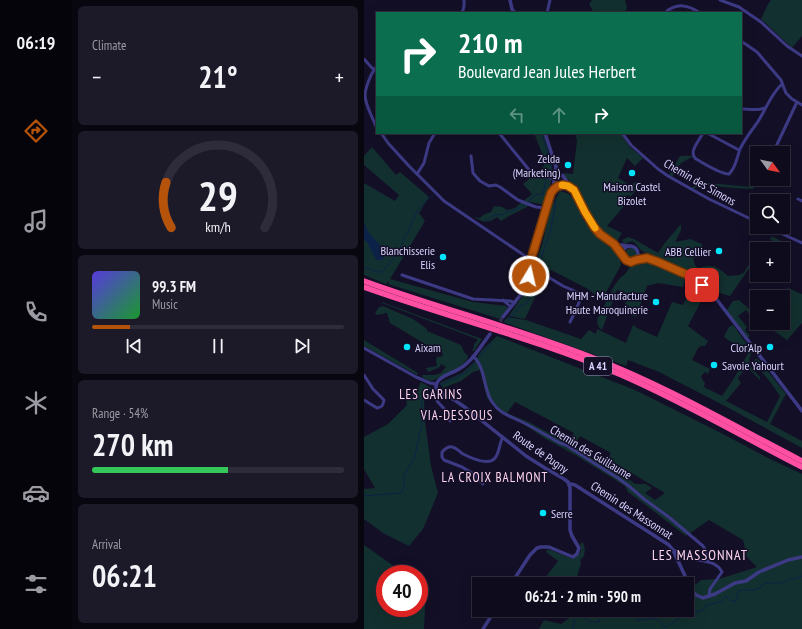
<!DOCTYPE html>
<html lang="en">
<head>
<meta charset="utf-8">
<style>
  body { margin:0; font-family:"PT Sans Narrow",sans-serif; background:#1c1929; color:#f1f3f6; height:100vh; display:flex; flex-direction:column; font-size:15px; white-space:nowrap }
  * { box-sizing:border-box; margin:0 }
  p { font-size:13px; color:#9b9ba3 }
  .icon { flex:none; width:22px; height:22px; fill:none; stroke:currentColor; stroke-width:2; stroke-linecap:round; stroke-linejoin:round }
  .map { position:relative; flex:1; overflow:hidden }
  .drawer { display:flex; flex-direction:column; gap:6px; padding:6px; background:#08060f; width:292px }
  .drawer>* { flex:none }
  .guide { position:absolute; left:12px; top:12px; width:366px; height:122px; border-radius:0px; box-shadow:0 4px 16px #0002,0 0 0 1px #2e2b3b; background:#0b6e4f; color:#fff; overflow:hidden }
  .needle { width:26px; rotate:123deg }
  .controls { position:absolute; left:386px; top:146px; display:grid; gap:8px }
  .controls a { display:grid; place-items:center; width:40px; height:40px; border-radius:0px; background:#0e0b1c; box-shadow:0 4px 16px #0002,0 0 0 1px #2e2b3b; font-size:20px }
  .speed { position:absolute; left:12px; top:565px; display:flex; gap:8px; font-size:20px; font-weight:700; text-align:center }
  .speed>* { display:grid; place-content:center; width:52px; height:52px; border-radius:50%; background:#0e0b1c; box-shadow:0 4px 16px #0002,0 0 0 1px #2e2b3b; line-height:1 }
  .speed .limit { border:6px solid #d22; background:#fff; color:#111 }
  .pin { position:absolute; display:grid; place-items:center; width:34px; height:34px; color:#fff; margin:-17px; border-radius:8px; box-shadow:0 2px 6px #0006 }
  .me { position:absolute; width:44px; margin:-22px; rotate:9deg; stroke-linejoin:round; filter:drop-shadow(0 0 3px #0008) }
  .turn { display:flex; align-items:center; gap:14px; height:84px; padding:0 16px; font-size:18px }
  .turn .icon { width:52px; height:52px; stroke-width:2.5 }
  .turn b { display:block; font-size:28px; line-height:34px }
  .lanes { display:flex; align-items:center; height:38px; padding:0 16px; background:#0003; justify-content:center; gap:20px; direction:ltr }
  .lanes .off { opacity:.35 }
  .big { font-size:30px; font-weight:700; line-height:1.1 }
  .drawer .widget { flex:1; display:flex; flex-direction:column; justify-content:center; gap:6px; min-width:0; padding:0 14px; border-radius:6px; background:#1c1929 }
  .drawer .dial { align-items:center; gap:0 }
  .dial svg { height:104px; overflow:visible; fill:none; stroke:#2e2b3b; stroke-width:7; stroke-linecap:round; text-anchor:middle }
  .dial text { fill:#f1f3f6; stroke:none }
  .song { display:flex; align-items:center; gap:12px }
  .cover { width:48px; height:48px; border-radius:6px; background:linear-gradient(135deg,hsl(250 70% 55%),hsl(130 70% 35%)) }
  .played { height:4px; border-radius:2px; background:linear-gradient(90deg,#b45309 15%,#2e2b3b 15%) }
  .keys { display:flex; justify-content:space-around; direction:ltr }
  .heat { display:flex; justify-content:space-between; align-items:center; font-size:22px; direction:ltr }
  .charge { height:6px; border-radius:3px; background:linear-gradient(90deg,#34c759 54%,#2e2b3b 0) }
  .trip { position:absolute; left:108px; top:577px; width:222px; height:40px; border-radius:0px; background:#0e0b1c; box-shadow:0 4px 16px #0002,0 0 0 1px #2e2b3b; font-weight:700; line-height:40px; text-align:center }
  main { display:flex; flex:1; min-height:0 }
  .menu { display:flex; flex-direction:column; width:72px; justify-content:space-around; align-items:center; background:#06040b; color:#9b9ba3 }
  .menu .icon { width:28px; height:28px }
  .menu .selected { color:#b45309 }
  .menu b { font-size:18px; color:#f1f3f6 }
  .map>svg:first-child { display:block }
  .green { fill:#12302f; fill-rule:evenodd }
  .water { fill:#0c2248 }
  .lines { fill:none; stroke-linecap:round; stroke-linejoin:round }
  .stream { stroke:#0c2248; stroke-width:1 }
  .tertiary-tunnel { stroke:#312d47; stroke-width:3.5; stroke-dasharray:3.5 2; stroke-linecap:butt }
  .minor { stroke:#3d3a85; stroke-width:3 }
  .tertiary { stroke:#3d3a85; stroke-width:3.5 }
  .motorway { stroke:#ff4fa3; stroke-width:5.5 }
  .route-casing { stroke:#753606; stroke-width:10 }
  .route { stroke:#b45309; stroke-width:7 }
  .slow { stroke:#f59e0b; stroke-width:7 }
  .poi-dot { fill:#00e5ff; stroke:#130f26; stroke-width:1.5 }
  .labels { text-anchor:middle; dominant-baseline:central; stroke-width:3; stroke-linejoin:round; paint-order:stroke }
  .shield { fill:#130f26; stroke:#9e99be; stroke-width:1 }
  .shield-label { font-size:11px; font-weight:bold; fill:#d9d4ff }
  .poi-label { font-size:12px; fill:#d9d4ff; stroke:#130f26; text-anchor:end }
  .street-label { font-size:12px; fill:#d9d4ff; stroke:#130f26 }
  .neighbourhood-label { font-size:13px; letter-spacing:1px; fill:#ffd6f0; stroke:#130f26 }
  .quarter-label { font-size:14px; letter-spacing:1px; fill:#ffd6f0; stroke:#130f26 }
</style>
</head>
<body>
<main>
<nav class="menu">
<b>06:19</b>
<svg class="icon selected" aria-label="directions" viewBox="0 0 24 24"><path d="M12 3l9 9-9 9-9-9zM9 14v-3h6M13 9l2 2-2 2"/></svg>
<svg class="icon" aria-label="music" viewBox="0 0 24 24"><path d="M9 18V5l10-2v13"/><circle cx="6" cy="18" r="3"/><circle cx="16" cy="16" r="3"/></svg>
<svg class="icon" aria-label="phone" viewBox="0 0 24 24"><path d="M5 4h4l2 5-3 2q2 4 5 5l2-3 5 2v4C11 20 4 13 5 4z"/></svg>
<svg class="icon" aria-label="climate" viewBox="0 0 24 24"><path d="M12 3v18M4 7l16 10M4 17L20 7"/></svg>
<svg class="icon" aria-label="car" viewBox="0 0 24 24"><path d="M5 17H2v-5l4-1 3-4h7l3 4 3 1v5h-3M9 17h6M6 11h13"/><circle cx="7" cy="17" r="2"/><circle cx="17" cy="17" r="2"/></svg>
<svg class="icon" aria-label="filters" viewBox="0 0 24 24"><path d="M4 7h16M4 17h16"/><circle cx="9" cy="7" r="2"/><circle cx="15" cy="17" r="2"/></svg>
</nav>
<section class="drawer">
<div class="widget"><p>Climate</p>
<div class="heat"><a>−</a><b class="big">21°</b><a>+</a></div>
</div>
<div class="widget dial"><svg viewBox="0 0 100 80">
<path d="M14 69A42 42 0 1 1 86 69"/>
<path d="M14 69A42 42 0 0 1 10 34" stroke="#b45309"/>
<text x="50" y="56" font-size="32" font-weight="700">29</text>
<text x="50" y="72" font-size="11">km/h</text>
</svg></div>
<div class="widget">
<div class="song"><i class="cover"></i><div><b>99.3 FM</b><p>Music</p></div></div>
<div class="played"></div>
<div class="keys"><svg class="icon" aria-label="previous" viewBox="0 0 24 24"><path d="M18 5L8 12l10 7zM5 5v14"/></svg><svg class="icon" aria-label="pause" viewBox="0 0 24 24"><path d="M8 5v14M16 5v14"/></svg><svg class="icon" aria-label="next" viewBox="0 0 24 24"><path d="M6 5l10 7-10 7zM19 5v14"/></svg></div>
</div>
<div class="widget"><p>Range · 54%</p><b class="big">270 km</b><div class="charge"></div></div>
<div class="widget"><p>Arrival</p><b class="big">06:21</b></div>
</section>
<div class="map">
<svg width="438" height="629" viewBox="0 0 438 629">
  <rect width="100%" height="100%" fill="#130f26"/>
  <g class="green">
    <path d="M228 0H261L263 8 260 13H230L225 4Z"/>
    <path d="M407 0H438V36L428 48 397 19 404 4Z"/>
    <path d="M170 133H180L187 161 189 174 181 205 166 202 163 207 147 215 137 221 133 217C125 224 118 222 110 217L116 218 119 215 127 212 130 206 138 207 143 210 151 208 168 194 159 184 165 179 168 175 177 174 181 161Z"/>
    <path d="M211 133H256L266 147 279 158 271 166 263 158 254 178 266 185 272 182H276L275 187 267 196 263 195 258 201 261 205 243 226 258 233 252 243 240 235 231 224 221 208 215 195 204 179H203L199 173 209 174 213 141Z"/>
    <path d="M8 147 32 175 36 172 65 197 55 213 61 221 26 279 109 302 142 306 144 308 136 319 24 284 25 280 22 284 0 275V183L31 201 35 195 0 165V156Z"/>
    <path d="M316 156H328V157L317 163 308 177 305 175Z"/>
    <path d="M392 180 394 182 389 189 369 188 342 185 334 186 330 189 327 188 334 184 344 183 388 187Z"/>
    <path d="M196 191 205 194 212 203 219 219 232 236 255 254 257 265 238 300 224 289 187 270 184 275 172 268 171 265 178 245 186 210Z"/>
    <path d="M317 224V230L311 242 326 239 338 244V256L329 258 331 265 334 268C350 264 352 266 364 276L376 275 378 273 379 274 393 252V262L390 265 388 264 366 296 352 292 348 290 334 279 332 275 286 254C273 251 277 247 268 241L260 244 258 240 264 237 270 239 294 253 300 244Z"/>
    <path d="M408 236 417 241 414 246 418 248 421 244 424 249 419 257V249H415L410 245 408 248 407 247 410 242 406 239Z"/>
    <circle cx="267" cy="254" r="6"/>
    <path d="M276 262C292 262 308 271 322 278L319 287 294 283 283 286 272 317 264 314 265 306 261 304 265 294 253 290 238 330C234 327 233 324 233 320L250 286 256 278 262 273 267 265Z"/>
    <path d="M170 271 175 274 169 289 172 295 161 319 145 316 161 292Z"/>
    <path d="M330 283 342 292 324 326 344 341 341 346H337L334 348 328 360 346 369 344 374 341 372 337 376 338 379 341 383 340 387 358 396 369 380 385 352 361 338 360 336 365 327 369 325 388 351C382 366 387 366 396 377V379L394 381 395 379 383 367 374 378 377 383 362 401 403 422 416 396 407 383 391 364 390 361 391 359H394L422 394 406 424 438 441V448L359 405 295 372 264 360 262 366 139 322 144 317 162 320 217 339 225 330 232 334 233 329 262 343 269 325 275 329 293 337 308 302 319 305Z"/>
    <path d="M424 288 438 294V323L423 340 406 328 402 323H419V297H417Z"/>
    <path d="M375 300 393 316V323H400L404 326 402 328C391 325 388 318 382 310L374 316 383 327 381 330 386 336 383 338 362 311 369 301Z"/>
    <path d="M18 302 118 339 110 351H108L110 347V344L113 341V339L18 303Z"/>
    <path d="M19 306 49 319 63 329V331L97 345 100 352 104 356C103 367 78 376 68 381L64 380 59 378 58 375H71L77 373 82 367 77 364 76 367 64 372 62 368 73 366 72 360 73 357 79 356 76 345 66 347 26 323 23 313 13 315 11 313 15 307Z"/>
    <path d="M133 336 271 390 359 434 404 458 438 474V629H175L180 620 197 624 216 610H323V589L325 590 337 580 355 579 393 567 383 557 379 540 345 520 322 536 283 506 264 492 261 486 213 456 182 439 159 424 135 412 123 398 116 370 109 372 97 381 79 388 76 383 98 373 110 362 118 350ZM151 402 210 433 204 443 199 441 165 422 143 413ZM216 436 247 453 240 467 210 446ZM249 462 301 493 291 500 281 493 288 488 282 484H271L260 475 247 466Z"/>
    <path d="M0 340 54 373 53 375 0 346Z"/>
    <path d="M57 382 67 388 60 397 61 422 67 466 74 493 59 529 45 546 19 533 0 519V489L11 488 0 469V437L24 424 43 405 42 400 53 391Z"/>
    <path d="M219 542 221 549 220 556 216 560 217 563 211 584H180L178 582 194 561 182 552 184 549 209 559C215 556 219 551 216 544Z"/>
    <path d="M0 545 41 574H21V608H55V584L62 588 60 629H0Z"/>
  </g>
  <path class="water" d="M0 222C2 226 3 231 6 234 12 243 26 248 18 260H12L3 242 0 240Z"/>
  <g class="lines">
    <g class="stream">
      <path d="M178 133 188 169 183 175"/>
      <path d="M164 202 171 195 179 194 182 180"/>
      <path d="M121 219H125C130 214 133 214 139 215L142 212 152 210 160 205"/>
      <path d="M0 267 14 272H18L33 254 54 210 60 203 69 195"/>
      <path d="M144 320 156 306 163 303 170 290 178 255 186 232 192 202 190 196"/>
      <path d="M76 385 96 376 104 371 128 341"/>
      <path d="M0 496 37 493 40 485V476L51 456 56 432 58 427V396L68 388"/>
      <path d="M242 610 249 615 256 611H263L272 620C285 621 291 613 300 626L302 627 317 617 319 614 338 611 343 605C350 604 358 603 362 596L367 601H371L373 598V593L376 590C386 590 394 592 401 583H418L426 579H431L438 576"/>
      <path d="M209 629 211 617 213 614C223 617 222 624 235 622L236 619 235 610"/>
    </g>
    <path class="tertiary-tunnel" d="M133 326 139 317"/>
    <g class="minor">
      <path d="M356 0 375 7 397 22 423 46 438 56"/>
      <path d="M97 13C101 9 100 5 100 0"/>
      <path d="M183 13 186 0"/>
      <path d="M301 13C312 2 325 5 336 13"/>
      <path d="M377 41 393 52 417 80 420 88 422 93 428 99 438 105"/>
      <path d="M0 59 8 68 11 69"/>
      <path d="M13 67C9 70 7 75 5 80 3 85 1 90 1 96 2 107 9 118 13 129"/>
      <path d="M377 109C384 109 395 111 400 108"/>
      <path d="M17 133 24 143 45 166 80 201 167 260"/>
      <path d="M135 133 166 171 172 174 190 179"/>
      <path d="M258 133 267 145 294 169 304 176 345 199 393 222"/>
      <path d="M339 133C335 141 324 152 332 159 341 164 356 174 365 174 372 168 373 157 376 149 381 139 387 131 393 123 402 110 406 95 418 84"/>
      <path d="M343 133 375 150"/>
      <path d="M409 153 433 102"/>
      <path d="M107 156 109 173 116 181 125 186 132 185 136 187 154 200 164 204 172 207 182 208"/>
      <path d="M53 174 60 163 65 143 71 133"/>
      <path d="M434 199 438 201"/>
      <path d="M403 227 438 243"/>
      <path d="M166 269H171L199 286 215 293 218 295 211 312 206 322"/>
      <path d="M38 275 109 299 146 301 151 303"/>
      <path d="M139 300 147 307"/>
      <path d="M0 348 52 377 66 383 72 384"/>
      <path d="M109 356C122 368 119 388 128 402 136 414 146 416 158 422 171 428 183 436 196 443L202 445 233 465 254 478 266 487 280 499 306 518 339 546 342 551 344 561"/>
      <path d="M0 375 9 389 20 400C19 406 18 407 13 408L0 400"/>
      <path d="M77 393 73 401 84 413 86 421"/>
      <path d="M119 484 110 474 98 467 80 460 78 457V452C81 449 84 446 88 447 93 448 96 452 99 454 107 458 125 466 131 458 136 452 135 443 139 437"/>
      <path d="M309 550 312 551C318 553 322 555 327 558 337 562 352 560 358 572L346 589 345 595"/>
    </g>
    <g class="tertiary">
      <path d="M146 0 148 9 151 13"/>
      <path d="M181 133 192 167"/>
      <path d="M191 176 196 175 199 176 209 190 221 212 230 227 237 234 250 244 259 255"/>
      <path d="M190 182 193 185H200L207 188"/>
      <path d="M250 244 264 246"/>
      <circle cx="266" cy="254" r="8"/>
      <path d="M272 260 283 258 294 262 326 276 347 292 438 411"/>
      <path d="M139 317 158 293 164 283 168 256 176 228 190 186V179L192 174V166"/>
      <path d="M126 334C117 346 108 362 95 369 87 374 71 377 72 388L77 393 92 401 102 408 162 456 181 468 200 479 204 482 206 488V530L208 536 215 548 213 554 209 557 185 547H177L173 548 166 555 147 584"/>
      <path d="M205 484H207L211 485 305 545 309 550 328 591 332 595 339 598 351 594 371 583 382 581 395 572 424 560 438 557"/>
      <path d="M119 629 131 610"/>
    </g>
    <g class="motorway">
      <path d="M0 281C77 309 156 329 232 359 304 387 370 426 438 461"/>
      <path d="M0 287C84 317 172 339 255 374 318 401 377 436 438 467"/>
    </g>
  </g>
  <g class="lines">
    <defs>
      <path id="route" d="M165 276 168 256 185 199 187 193 190 189 194 186 200 185 204 186 210 190 221 212 230 227 236 234 250 244 262 260 267 262 272 260 283 258 294 262 326 276 338 285"/>
    </defs>
    <use href="#route" class="route-casing"/>
    <use href="#route" class="route"/>
    <path class="slow" d="M198 185 204 186 210 190 221 212 231 228"/>
  </g>
  <g class="poi-dot">
    <circle cx="204" cy="165" r="4"/>
    <circle cx="268" cy="173" r="4"/>
    <circle cx="355" cy="251" r="4"/>
    <circle cx="79" cy="257" r="4"/>
    <circle cx="292" cy="302" r="4"/>
    <circle cx="43" cy="347" r="4"/>
    <circle cx="406" cy="347" r="4"/>
    <circle cx="350" cy="365" r="4"/>
    <circle cx="179" cy="513" r="4"/>
  </g>
  <g class="labels">
    <rect class="shield" x="220" y="357" width="28" height="18" rx="3"/>
    <g class="shield-label">
      <text x="234" y="366">A 41</text>
    </g>
    <g class="poi-label">
      <text x="196" y="158">Zelda<tspan x="196" dy="14">(Marketing)</tspan></text>
      <text x="268" y="186" text-anchor="middle">Maison Castel<tspan x="268" dy="14">Bizolet</tspan></text>
      <text x="71" y="250">Blanchisserie<tspan x="71" dy="14">Elis</tspan></text>
      <text x="347" y="251">ABB Cellier</text>
      <text x="284" y="295">MHM - Manufacture<tspan x="284" dy="14">Haute Maroquinerie</tspan></text>
      <text x="51" y="347" text-anchor="start">Aixam</text>
      <text x="398" y="347">Clor'Alp</text>
      <text x="358" y="365" text-anchor="start">Savoie Yahourt</text>
      <text x="187" y="513" text-anchor="start">Serre</text>
    </g>
    <g class="street-label">
      <text transform="translate(336 182) rotate(30)">Chemin des Simons</text>
      <text transform="translate(177 452) rotate(35)">Route de Pugny</text>
      <text transform="translate(227 452) rotate(31)">Chemin des Guillaume</text>
      <text transform="translate(268 510) rotate(33)">Chemin des Massonnat</text>
    </g>
    <g class="neighbourhood-label">
      <text x="67" y="394">LES GARINS</text>
      <text x="93" y="415">VIA-DESSOUS</text>
      <text x="131" y="477">LA CROIX BALMONT</text>
    </g>
    <g class="quarter-label">
      <text x="336" y="555">LES MASSONNAT</text>
    </g>
  </g>
</svg>
<div class="controls">
<a><svg class="needle" viewBox="-14 -14 28 28"><path d="M0-13l5 13h-10z" fill="#e53935"/><path d="M0 13l5-13h-10z" fill="#9b9ba3"/></svg></a>
<a><svg class="icon" aria-label="search" viewBox="0 0 24 24"><circle cx="10" cy="10" r="6"/><path d="M15 15l6 6"/></svg></a>
<a>+</a>
<a>−</a>
</div>
<div class="speed"><div class="limit">40</div></div>
<div class="pin" style="left:338px;top:285px;background:#d93025"><svg class="icon" aria-label="arrive" viewBox="0 0 24 24"><path d="M6 21V4h12l-3 4 3 4H6"/></svg></div>
<svg class="me" style="left:165px;top:276px" viewBox="-20 -20 40 40"><circle r="17" fill="#b45309" stroke="#fff" stroke-width="3"/><path d="M0-11L8 9 0 5-8 9z" fill="#fff"/></svg>
<div class="trip">06:21 · 2 min · 590 m</div>
<div class="guide">
<div class="turn"><svg class="icon" aria-label="right" viewBox="0 0 24 24"><path d="M7 20v-9h11M14 6l5 5-5 5"/></svg><div><b>210 m</b>Boulevard Jean Jules Herbert</div></div>
<div class="lanes"><svg class="icon off" aria-label="left" viewBox="0 0 24 24"><path d="M17 20v-9H6M10 6l-5 5 5 5"/></svg><svg class="icon off" aria-label="ahead" viewBox="0 0 24 24"><path d="M12 20V5M6 11l6-6 6 6"/></svg><svg class="icon" aria-label="right" viewBox="0 0 24 24"><path d="M7 20v-9h11M14 6l5 5-5 5"/></svg></div>
</div>
</div>
</main>
</body>
</html>
